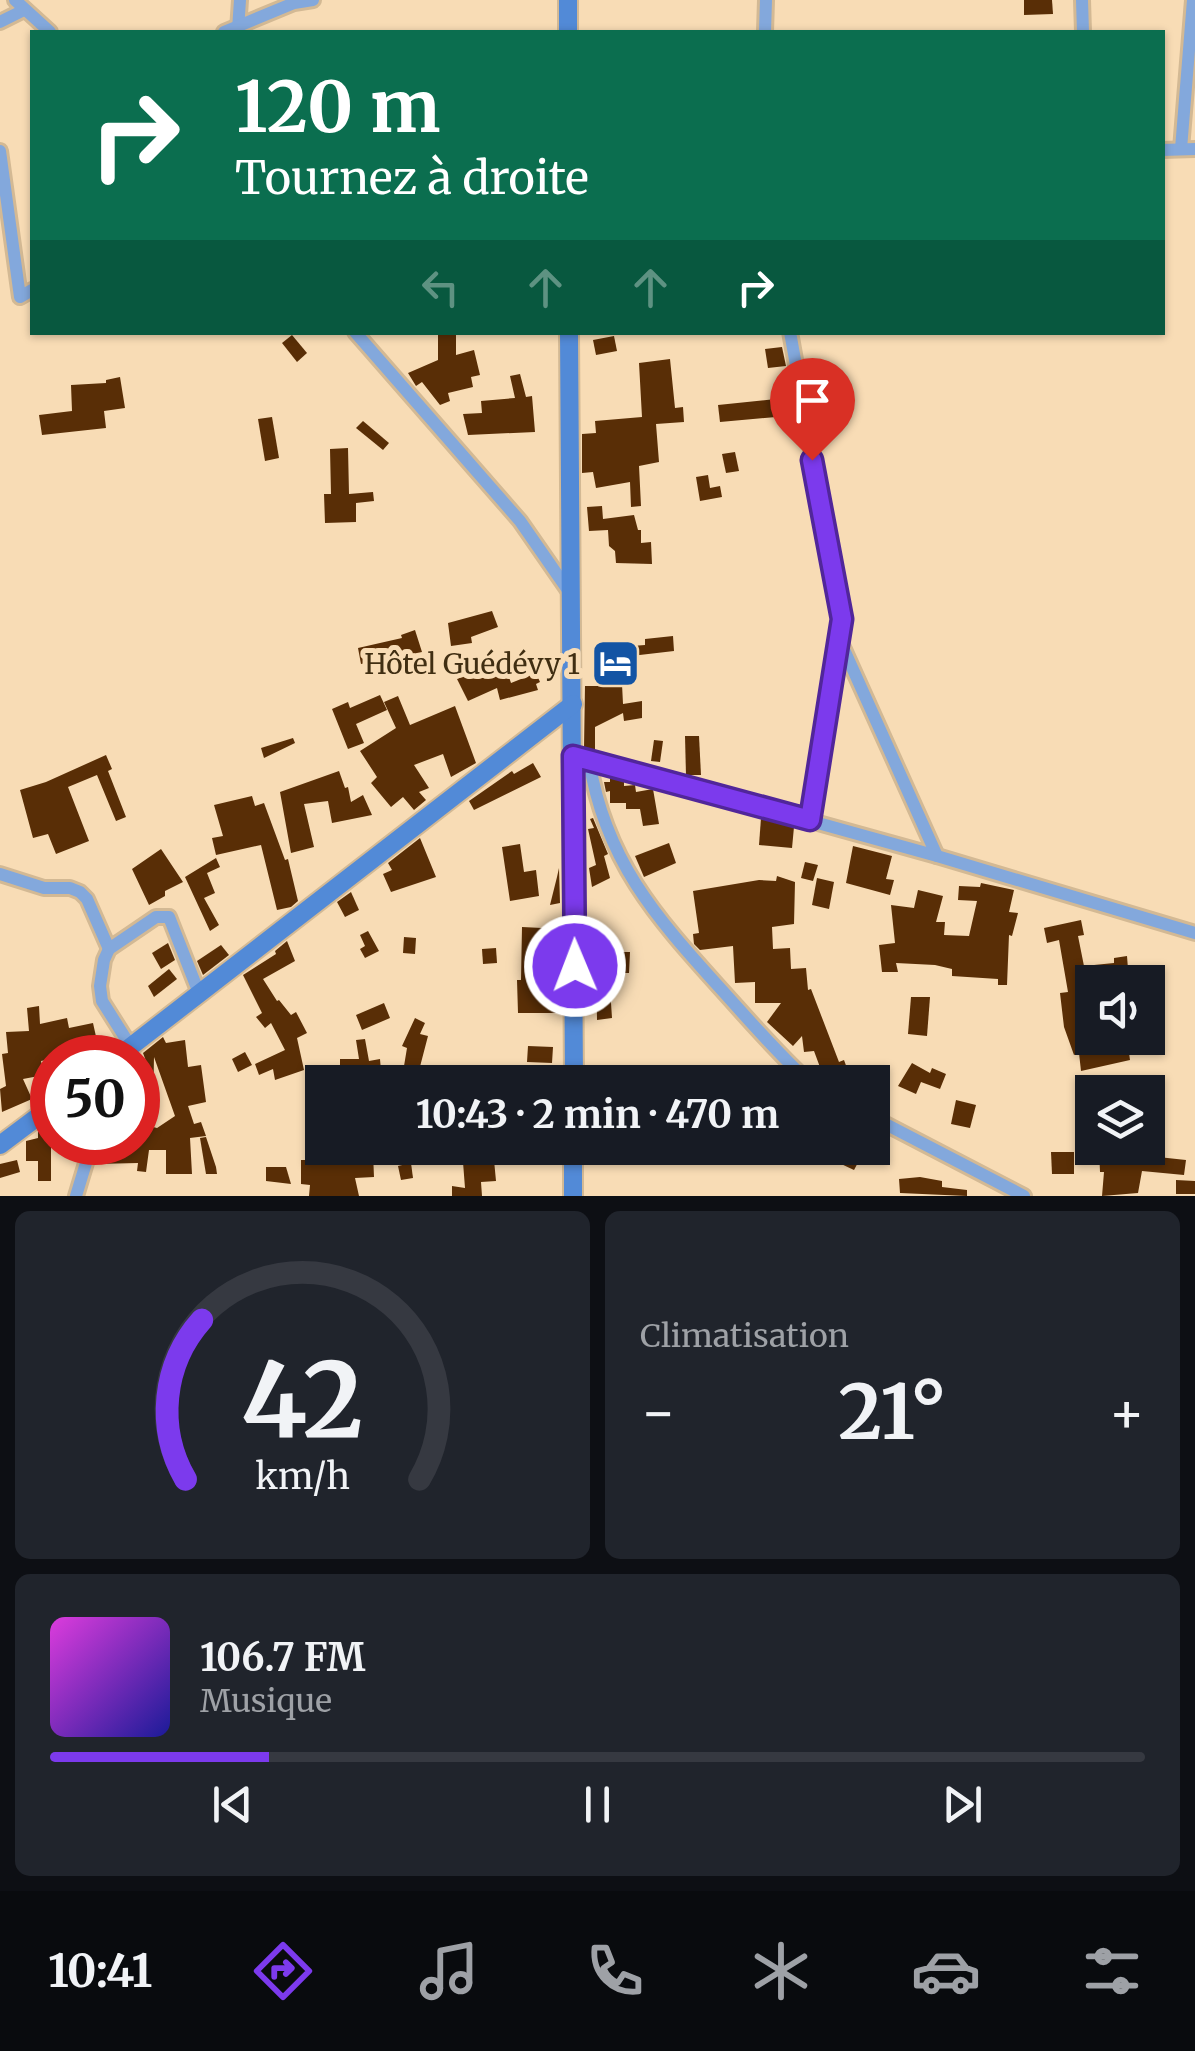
<!DOCTYPE html>
<html lang="fr">
<head>
<meta charset="utf-8">
<style>
  body { margin:0; font-family:Merriweather,serif; background:#20242c; color:#f1f3f6; height:100vh; display:flex; flex-direction:column; font-size:38px; white-space:nowrap }
  * { box-sizing:border-box; margin:0 }
  p { font-size:32px; color:#9ea1a6 }
  .icon { flex:none; width:55px; height:55px; fill:none; stroke:currentColor; stroke-width:2; stroke-linecap:round; stroke-linejoin:round }
  .map { position:relative; height:1196px; overflow:hidden }
  .panel { display:flex; flex-direction:column; gap:15px; padding:15px; background:#0d0f14; flex:1 }
  .panel>* { flex:none }
  .hud { position:absolute; left:30px; top:30px; width:1135px; height:305px; border-radius:0px; box-shadow:0 2px 8px #0004; background:#0b6e4f; color:#fff; overflow:hidden }
  .tools { position:absolute; left:1075px; top:965px; display:grid; gap:20px }
  .tools a { display:grid; place-items:center; width:90px; height:90px; border-radius:0px; background:#171b24; box-shadow:0 2px 8px #0004; font-size:50px }
  .speed { position:absolute; left:30px; top:1035px; display:flex; gap:20px; font-size:50px; font-weight:700; text-align:center }
  .speed>* { display:grid; place-content:center; width:130px; height:130px; border-radius:50%; background:#171b24; box-shadow:0 2px 8px #0004; line-height:1 }
  .speed .limit { border:15px solid #d22; background:#fff; color:#111 }
  .pin { position:absolute; display:grid; place-items:center; width:85px; height:85px; color:#fff; margin:-102px -42px; border-radius:50% 50% 50% 0; rotate:-45deg; box-shadow:0 0 10px #0007 }
  .pin .icon { rotate:45deg }
  .me { position:absolute; width:110px; margin:-55px; rotate:359deg; stroke-linejoin:round; filter:drop-shadow(0 0 8px #0008) }
  .turn { display:flex; align-items:center; gap:35px; height:210px; padding:0 40px; font-size:45px }
  .turn .icon { width:130px; height:130px; stroke-width:2.5 }
  .turn b { display:block; font-size:70px; line-height:85px }
  .lanes { display:flex; align-items:center; height:95px; padding:0 40px; background:#0003; justify-content:center; gap:50px; direction:ltr }
  .lanes .off { opacity:.35 }
  .big { font-size:75px; font-weight:700; line-height:1.1 }
  .panel .widget { flex:1; display:flex; flex-direction:column; justify-content:center; gap:15px; min-width:0; padding:0 35px; border-radius:15px; background:#20242c }
  .panel .dial { align-items:center; gap:0 }
  .dial svg { height:260px; overflow:visible; fill:none; stroke:#363941; stroke-width:7; stroke-linecap:round; text-anchor:middle }
  .dial text { fill:#f1f3f6; stroke:none }
  .song { display:flex; align-items:center; gap:30px }
  .cover { width:120px; height:120px; border-radius:15px; background:linear-gradient(135deg,hsl(300 70% 55%),hsl(240 70% 35%)) }
  .played { height:10px; border-radius:5px; background:linear-gradient(90deg,#7c3aed 20%,#363941 20%) }
  .keys { display:flex; justify-content:space-around; direction:ltr }
  .heat { display:flex; justify-content:space-between; align-items:center; font-size:55px; direction:ltr }
  .panel .tiles { flex:1; display:grid; gap:15px; grid-template-columns:1fr 1fr }
  .widget:last-child { grid-column:span 2 }
  .trip { position:absolute; left:305px; top:1065px; width:585px; height:100px; border-radius:0px; background:#171b24; box-shadow:0 2px 8px #0004; font-weight:700; line-height:100px; text-align:center }
  .menu { display:flex; height:160px; justify-content:space-around; align-items:center; background:#090b0e; color:#9ea1a6 }
  .menu .icon { width:70px; height:70px }
  .menu .on { color:#7c3aed }
  .menu b { font-size:45px; color:#f1f3f6 }
  .map>svg:first-child { display:block }
  .building { fill:#592e06 }
  .lines { fill:none; stroke-linecap:round; stroke-linejoin:round }
  .street-casing { stroke:#d3b994; stroke-width:18 }
  .secondary-casing { stroke:#d3b994; stroke-width:22 }
  .street { stroke:#83a8dc; stroke-width:12 }
  .secondary { stroke:#528ad7; stroke-width:18 }
  .route-casing { stroke:#51269a; stroke-width:25 }
  .route { stroke:#7c3aed; stroke-width:18 }
  .labels { text-anchor:middle; dominant-baseline:central; stroke-width:10; stroke-linejoin:round; paint-order:stroke }
  .poi-label { font-size:28px; fill:#402e12; stroke:#f8dcb5; text-anchor:end }
</style>
</head>
<body>
<div class="map">
<svg width="1195" height="1196" viewBox="0 0 1195 1196">
  <rect width="100%" height="100%" fill="#f8dcb5"/>
  <g class="building">
    <path d="M1024 0H1052L1053 14 1024 15Z"/>
    <path d="M438 333H456V355L474 350 480 375 471 377 473 387 448 393 450 401 440 405 422 382 416 386 408 373 438 360Z"/>
    <path d="M292 335 307 353 297 362 282 343Z"/>
    <path d="M614 336 617 351 596 355 593 340Z"/>
    <path d="M782 347 786 366 768 368 765 349Z"/>
    <path d="M670 359 675 408 683 407 684 422 656 424 659 462 639 466 641 506 631 507 630 482 596 488 593 472 582 473V434L596 433 595 421 642 417 639 363Z"/>
    <path d="M520 374 526 397 532 396 535 432 468 435 463 414 482 413 481 401 515 398 510 376Z"/>
    <path d="M120 377 125 408 104 411 106 428 42 435 39 415 72 411 71 385 106 383V380Z"/>
    <path d="M785 398 787 416 720 422 718 405Z"/>
    <path d="M272 417 279 458 265 461 258 419Z"/>
    <path d="M363 421 389 443 383 450 356 428Z"/>
    <path d="M348 448 349 494 373 492 374 501 356 503V522L325 523 324 494H331L330 449Z"/>
    <path d="M735 452 739 471 726 473 722 454Z"/>
    <path d="M708 475 710 488 720 486 722 497 700 501 696 477Z"/>
    <path d="M602 506 603 519 634 515 638 530H641V543L651 542 652 564 616 563 615 551 609 546 608 530 589 531 587 507Z"/>
    <path d="M492 611 498 627 471 637 472 643 451 646 448 623Z"/>
    <path d="M415 630 422 652 361 664 358 648 402 638 401 635Z"/>
    <path d="M673 636 674 651 631 656 633 684H622L623 704 642 701V718L624 721 623 713 595 727V751L584 748 585 686H602L606 648 645 645V639Z"/>
    <path d="M474 671 478 679 507 671 511 683 536 673 540 682 536 684 538 690 500 700 497 688 468 701 457 679Z"/>
    <path d="M380 695 387 710 356 724 364 743 348 749 332 709 348 702 350 708Z"/>
    <path d="M398 696 410 725 455 706 476 763 451 777 443 754 414 765 429 788 419 792 426 800 414 810 403 797 391 807 371 783 377 777 360 751 396 728 384 702Z"/>
    <path d="M685 736H699L701 775H686Z"/>
    <path d="M293 738 295 743 264 758 261 748Z"/>
    <path d="M654 740 663 741 660 762 651 761Z"/>
    <path d="M106 755 112 769 108 771 126 817 116 821 97 775 68 787 89 841 56 854 48 834 33 838 20 790 46 782Z"/>
    <path d="M533 763 541 777 474 810 469 801 512 771 514 774Z"/>
    <path d="M339 771 345 788 348 787 351 802 363 795 372 815 332 823 328 801 304 804 314 847 291 853 280 792Z"/>
    <path d="M610 776 624 780V786L635 785 636 792 653 789 659 824 643 826 640 809H626V803H610V791L606 792 604 782H610Z"/>
    <path d="M252 796 255 806 264 803 285 860 288 859 298 901 291 907 277 910 261 845 216 855 212 838 223 836 214 805Z"/>
    <path d="M593 818 608 854 604 856 610 878 592 887 589 868 596 865 588 829 594 828 590 819Z"/>
    <path d="M761 818 794 827 792 848 759 845Z"/>
    <path d="M420 838 436 877 391 892 383 874 392 870 388 863Z"/>
    <path d="M669 843 676 863 644 877 635 856Z"/>
    <path d="M520 844 524 872 536 870 539 896 510 901 502 847Z"/>
    <path d="M853 846 892 856 886 879 894 880 890 895 846 883Z"/>
    <path d="M161 849 183 882 165 891V896L149 905 132 869Z"/>
    <path d="M216 858 220 867 207 873 215 893 204 898 219 925 210 931 185 877Z"/>
    <path d="M805 862 818 865 813 881 801 878Z"/>
    <path d="M559 868 560 903 550 905 557 877Z"/>
    <path d="M777 876 795 882 794 924 772 927 773 949 790 948 791 969 806 968 808 990 811 989 839 1062 844 1060 852 1082H833L830 1076 824 1078 814 1051 804 1052 802 1036 793 1046 767 1022 781 1003H755V982L735 983 733 946 700 950 694 944 693 934 699 933 693 891 759 880 776 881Z"/>
    <path d="M817 878 834 882 829 909 812 905Z"/>
    <path d="M981 883 1014 890 1009 912 1018 913 1012 936 1009 935 1007 985H998V979L952 976V969L935 965 896 963 898 972H882L879 945 895 943 891 905 914 908 918 890 943 896 936 922H945L944 935 969 936 977 901 958 900 959 886 980 887Z"/>
    <path d="M351 892 359 910 345 917 337 902Z"/>
    <path d="M1081 920 1084 935 1078 936 1084 966 1114 963V958L1127 956 1129 982H1092V987L1088 988 1092 1023 1081 1025 1091 1054 1128 1046 1130 1060 1081 1071 1079 1053 1074 1055 1064 1027 1060 993 1068 992 1059 940 1047 943 1044 928Z"/>
    <path d="M522 927 542 928 543 933 544 928H560L561 1013H518L517 980H521Z"/>
    <path d="M368 931 379 951 365 958 360 949 365 946 360 935Z"/>
    <path d="M404 937 416 938 415 954 403 953Z"/>
    <path d="M287 941 295 961 263 979 277 1001 279 1000 291 1015 296 1012 307 1033 297 1038 304 1070 275 1080 273 1069 259 1075 255 1064 285 1050 271 1023 265 1028 256 1017 262 1013 243 975 276 954 275 951Z"/>
    <path d="M168 943 175 960 161 969 152 953Z"/>
    <path d="M221 945 229 955 203 975 197 961Z"/>
    <path d="M496 948 497 963 483 964 482 949Z"/>
    <path d="M610 952H630L629 973H609L612 1018 597 1020 596 953Z"/>
    <path d="M169 969 177 979 154 997 148 986Z"/>
    <path d="M911 997H930L927 1036 908 1034Z"/>
    <path d="M384 1003 390 1018 362 1030 356 1015Z"/>
    <path d="M39 1006 40 1024 67 1018 69 1028 93 1023 97 1041 73 1047 74 1049 56 1054 57 1058 41 1061 44 1075 23 1079 32 1099 2 1112 0 1089 6 1086 2 1054 8 1053 6 1032 29 1031 27 1008Z"/>
    <path d="M415 1018 425 1023 420 1034 428 1036 416 1082H322V1085L309 1087 306 1068 340 1066V1059H359L356 1040 365 1039 369 1061 380 1059 381 1071 403 1072 407 1048 402 1046Z"/>
    <path d="M163 1037 166 1043 185 1040 188 1067 201 1065 206 1102 188 1106 194 1124 201 1122 206 1136 190 1138 192 1174H166V1150H149L146 1172 137 1171 138 1163 96 1164V1145L138 1142V1123L157 1128 175 1116 154 1057 153 1109H138L139 1061H146L143 1053Z"/>
    <path d="M528 1046 553 1047 552 1063 527 1062Z"/>
    <path d="M245 1052 252 1065 238 1072 232 1059Z"/>
    <path d="M912 1063 930 1073 932 1068 946 1074 940 1089 921 1082 916 1094 898 1086Z"/>
    <path d="M956 1100 976 1105 970 1128 951 1124Z"/>
    <path d="M51 1123V1181H38V1161H26V1141L38 1138V1132Z"/>
    <path d="M206 1137 216 1167 217 1174H206L200 1138Z"/>
    <path d="M322 1143V1148H331L333 1156 351 1155V1148H367V1153H373L374 1177 355 1178 359 1196H309L310 1185 301 1184V1160H315L311 1147Z"/>
    <path d="M828 1148H845L862 1155 854 1170 824 1156Z"/>
    <path d="M1099 1148H1127L1108 1156 1157 1162 1158 1157 1186 1160 1184 1175 1142 1171 1138 1193 1102 1196 1104 1172H1100Z"/>
    <path d="M1051 1152H1074V1174H1052Z"/>
    <path d="M17 1160 20 1172 0 1178V1164Z"/>
    <path d="M494 1160 496 1181 481 1182 482 1196H452V1186L465 1188 463 1162Z"/>
    <path d="M411 1163 413 1178 401 1180 398 1166Z"/>
    <path d="M266 1167H286L291 1184 266 1181Z"/>
    <path d="M920 1177 942 1181V1187L967 1190V1196L900 1193 899 1179Z"/>
    <path d="M1176 1180 1195 1181V1194H1176Z"/>
  </g>
  <g class="lines">
    <defs>
      <g id="street">
        <path d="M15 0 50 32"/>
        <path d="M1082 0 1083 32"/>
        <path d="M0 22 24 10"/>
        <path d="M238 30 240 0"/>
        <path d="M224 32 294 3 313 0"/>
        <path d="M765 32 766 0"/>
        <path d="M1181 149 1193 0"/>
        <path d="M1162 150 1195 149"/>
        <path d="M0 151 20 297 32 290"/>
        <path d="M355 332 520 521 570 593"/>
        <path d="M790 332 842 619 811 820"/>
        <path d="M841 643 937 856"/>
        <path d="M573 755 937 856 1195 933"/>
        <path d="M589 760C605 860 655 916 720 988 749 1020 777 1053 809 1082"/>
        <path d="M0 874 44 888H70L80 892 87 899 109 949"/>
        <path d="M131 1047 102 1001 100 986 104 960 109 949 156 917H169L199 993"/>
        <path d="M872 1117 1024 1196"/>
        <path d="M551 1148 573 1151"/>
        <path d="M76 1196 86 1163V1142"/>
      </g>
      <g id="secondary">
        <path d="M568 32V0"/>
        <path d="M569 332 574 1082"/>
        <path d="M116 1058 573 704"/>
        <path d="M0 1145 52 1106"/>
        <path d="M573 1196V1148"/>
      </g>
    </defs>
    <use href="#street" class="street-casing"/>
    <use href="#secondary" class="secondary-casing"/>
    <use href="#street" class="street"/>
    <use href="#secondary" class="secondary"/>
  </g>
  <g class="lines">
    <defs>
      <path id="route" d="M575 966 573 756 810 820 842 619 812 460"/>
    </defs>
    <use href="#route" class="route-casing"/>
    <use href="#route" class="route"/>
  </g>
  <defs>
    <symbol id="hotel-square" viewBox="-11 -11 22 22"><rect x="-9" y="-9" width="18" height="18" rx="4" fill="#1354a4" stroke="#f8dcb5"/><path d="M-6-4.5h1.5V1H6V5H4.5V3h-9V5H-6ZM-4 0a1.8 1.8 0 1 1 3.6 0ZM.5 0V-2.5h3Q6-2.5 6 0Z" fill="#fff"/></symbol>
  </defs>
  <g fill-rule="evenodd">
    <use href="#hotel-square" x="588" y="636" width="55" height="55"/>
  </g>
  <g class="labels">
    <g class="poi-label">
      <text x="580" y="664">Hôtel Guédévy 1</text>
    </g>
  </g>
</svg>
<div class="tools">
<a><svg class="icon" aria-label="sound" viewBox="0 0 24 24"><path d="M4 9h4l5-4v14l-5-4H4zM17 9q2 3 0 6"/></svg></a>
<a><svg class="icon" aria-label="layers" viewBox="0 0 24 24"><path d="M12 4l9 5-9 5-9-5zM3 14l9 5 9-5"/></svg></a>
</div>
<div class="speed"><div class="limit">50</div></div>
<div class="pin" style="left:812px;top:460px;background:#d93025"><svg class="icon" aria-label="arrive" viewBox="0 0 24 24"><path d="M6 21V4h12l-3 4 3 4H6"/></svg></div>
<svg class="me" style="left:575px;top:966px" viewBox="-20 -20 40 40"><circle r="17" fill="#7c3aed" stroke="#fff" stroke-width="3"/><path d="M0-11L8 9 0 5-8 9z" fill="#fff"/></svg>
<div class="trip">10:43 · 2 min · 470 m</div>
<div class="hud">
<div class="turn"><svg class="icon" aria-label="right" viewBox="0 0 24 24"><path d="M7 20v-9h11M14 6l5 5-5 5"/></svg><div><b>120 m</b>Tournez à droite</div></div>
<div class="lanes"><svg class="icon off" aria-label="left" viewBox="0 0 24 24"><path d="M17 20v-9H6M10 6l-5 5 5 5"/></svg><svg class="icon off" aria-label="ahead" viewBox="0 0 24 24"><path d="M12 20V5M6 11l6-6 6 6"/></svg><svg class="icon off" aria-label="ahead" viewBox="0 0 24 24"><path d="M12 20V5M6 11l6-6 6 6"/></svg><svg class="icon" aria-label="right" viewBox="0 0 24 24"><path d="M7 20v-9h11M14 6l5 5-5 5"/></svg></div>
</div>
</div>
<section class="panel">
<div class="tiles">
<div class="widget dial"><svg viewBox="0 0 100 80">
<path d="M14 69A42 42 0 1 1 86 69"/>
<path d="M14 69A42 42 0 0 1 19 20" stroke="#7c3aed"/>
<text x="50" y="56" font-size="32" font-weight="700">42</text>
<text x="50" y="72" font-size="11">km/h</text>
</svg></div>
<div class="widget"><p>Climatisation</p>
<div class="heat"><a>−</a><b class="big">21°</b><a>+</a></div>
</div>
<div class="widget">
<div class="song"><i class="cover"></i><div><b>106.7 FM</b><p>Musique</p></div></div>
<div class="played"></div>
<div class="keys"><svg class="icon" aria-label="previous" viewBox="0 0 24 24"><path d="M18 5L8 12l10 7zM5 5v14"/></svg><svg class="icon" aria-label="pause" viewBox="0 0 24 24"><path d="M8 5v14M16 5v14"/></svg><svg class="icon" aria-label="next" viewBox="0 0 24 24"><path d="M6 5l10 7-10 7zM19 5v14"/></svg></div>
</div>
</div>
</section>
<nav class="menu">
<b>10:41</b>
<svg class="icon on" aria-label="directions" viewBox="0 0 24 24"><path d="M12 3l9 9-9 9-9-9zM9 14v-3h6M13 9l2 2-2 2"/></svg>
<svg class="icon" aria-label="music" viewBox="0 0 24 24"><path d="M9 18V5l10-2v13"/><circle cx="6" cy="18" r="3"/><circle cx="16" cy="16" r="3"/></svg>
<svg class="icon" aria-label="phone" viewBox="0 0 24 24"><path d="M5 4h4l2 5-3 2q2 4 5 5l2-3 5 2v4C11 20 4 13 5 4z"/></svg>
<svg class="icon" aria-label="climate" viewBox="0 0 24 24"><path d="M12 3v18M4 7l16 10M4 17L20 7"/></svg>
<svg class="icon" aria-label="car" viewBox="0 0 24 24"><path d="M5 17H2v-5l4-1 3-4h7l3 4 3 1v5h-3M9 17h6M6 11h13"/><circle cx="7" cy="17" r="2"/><circle cx="17" cy="17" r="2"/></svg>
<svg class="icon" aria-label="filters" viewBox="0 0 24 24"><path d="M4 7h16M4 17h16"/><circle cx="9" cy="7" r="2"/><circle cx="15" cy="17" r="2"/></svg>
</nav>
</body>
</html>
